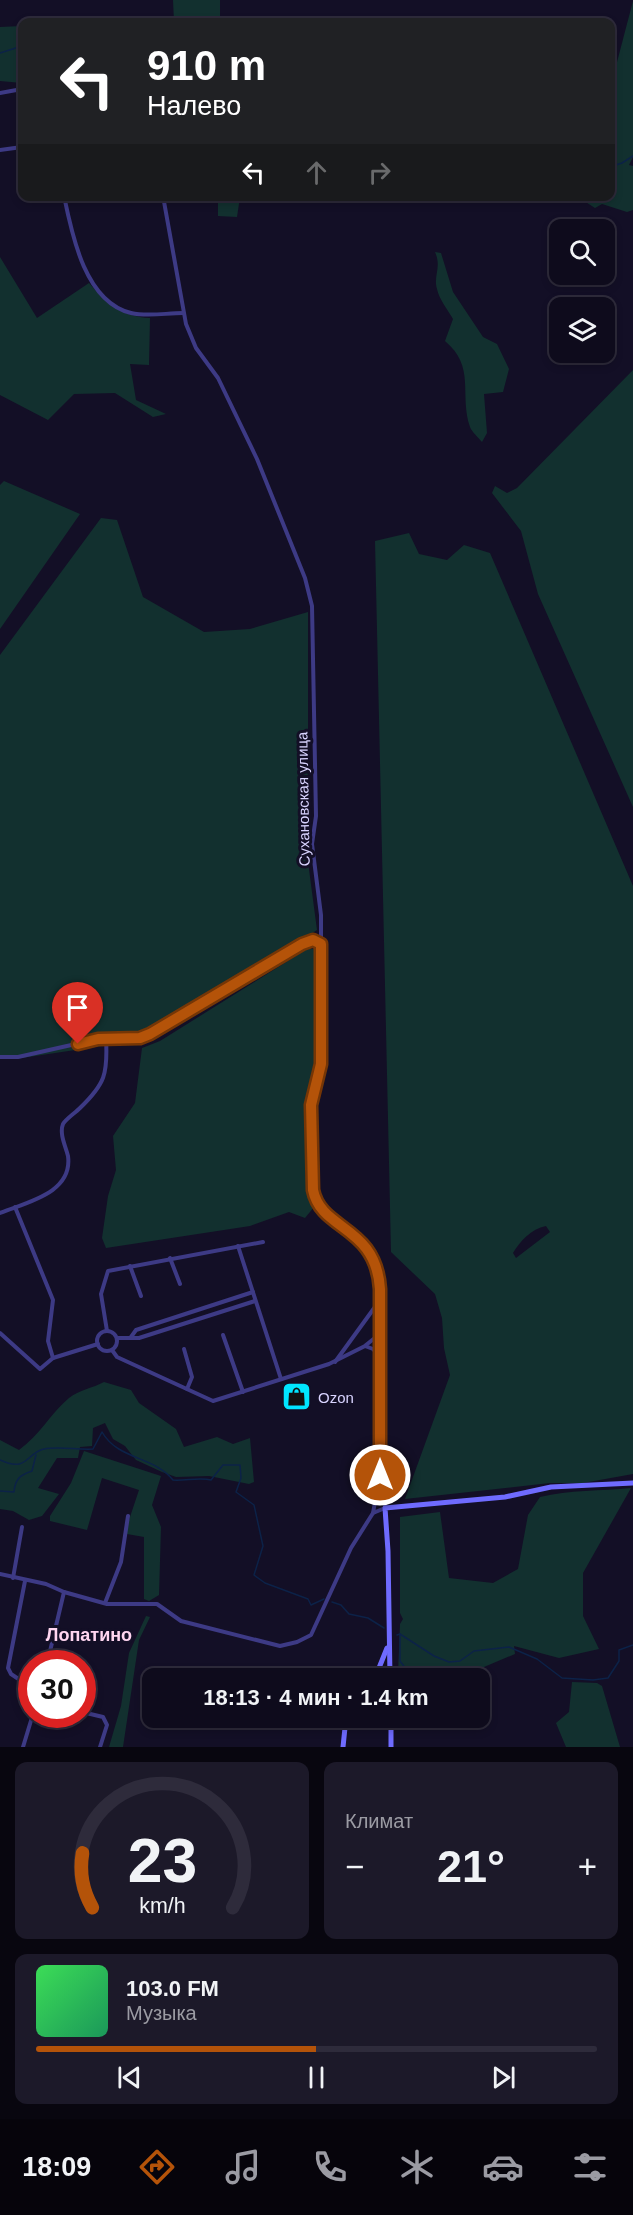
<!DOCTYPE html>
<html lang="ru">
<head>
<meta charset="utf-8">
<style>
  body { margin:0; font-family:Arial,sans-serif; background:#1c1929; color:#f1f3f6; height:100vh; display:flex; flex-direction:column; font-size:22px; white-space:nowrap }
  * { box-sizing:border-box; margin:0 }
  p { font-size:20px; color:#9b9ba3 }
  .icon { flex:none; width:33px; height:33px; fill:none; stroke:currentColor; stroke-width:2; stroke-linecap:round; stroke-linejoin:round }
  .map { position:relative; height:1747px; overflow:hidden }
  .drawer { display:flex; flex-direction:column; gap:15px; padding:15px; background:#08060f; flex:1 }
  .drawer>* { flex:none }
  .banner { position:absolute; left:18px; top:18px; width:597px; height:183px; border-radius:12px; box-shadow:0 3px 9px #0003,0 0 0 2px #2e2b3b; background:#202124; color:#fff; overflow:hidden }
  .buttons { position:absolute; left:549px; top:219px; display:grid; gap:12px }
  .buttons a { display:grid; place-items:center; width:66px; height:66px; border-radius:12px; background:#0e0b1c; box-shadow:0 3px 9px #0003,0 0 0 2px #2e2b3b; font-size:30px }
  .speed { position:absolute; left:18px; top:1650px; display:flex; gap:12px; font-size:30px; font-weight:700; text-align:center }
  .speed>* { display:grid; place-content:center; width:78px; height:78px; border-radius:50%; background:#0e0b1c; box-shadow:0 3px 9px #0003,0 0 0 2px #2e2b3b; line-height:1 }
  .speed .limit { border:9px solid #d22; background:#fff; color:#111 }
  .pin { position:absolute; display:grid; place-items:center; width:51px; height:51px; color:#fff; margin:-62px -26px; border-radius:50% 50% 50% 0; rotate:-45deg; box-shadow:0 0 6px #0007 }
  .pin .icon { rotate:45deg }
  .me { position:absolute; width:66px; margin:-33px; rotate:0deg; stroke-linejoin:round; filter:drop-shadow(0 0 4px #0008) }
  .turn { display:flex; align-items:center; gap:21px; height:126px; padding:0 30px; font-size:27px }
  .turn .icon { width:78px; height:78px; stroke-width:2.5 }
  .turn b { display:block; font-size:42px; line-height:51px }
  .lanes { display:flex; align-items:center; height:57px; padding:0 30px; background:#0003; justify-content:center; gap:30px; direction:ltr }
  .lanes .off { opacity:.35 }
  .big { font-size:45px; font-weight:800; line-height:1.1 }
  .drawer .card { flex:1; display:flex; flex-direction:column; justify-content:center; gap:9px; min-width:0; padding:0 21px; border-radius:12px; background:#1c1929 }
  .drawer .dial { align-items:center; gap:0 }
  .dial svg { height:156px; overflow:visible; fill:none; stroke:#2e2b3b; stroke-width:7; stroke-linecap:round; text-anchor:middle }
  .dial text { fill:#f1f3f6; stroke:none }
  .song { display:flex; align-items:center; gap:18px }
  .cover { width:72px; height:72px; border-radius:9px; background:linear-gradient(135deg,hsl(130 70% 55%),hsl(150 70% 35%)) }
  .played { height:6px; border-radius:3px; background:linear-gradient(90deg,#b45309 50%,#2e2b3b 50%) }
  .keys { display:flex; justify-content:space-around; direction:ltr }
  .heat { display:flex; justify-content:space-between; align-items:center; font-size:33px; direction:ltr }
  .drawer .tiles { flex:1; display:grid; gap:15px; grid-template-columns:1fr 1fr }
  .card:last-child { grid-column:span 2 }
  .trip { position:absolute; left:142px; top:1668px; width:348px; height:60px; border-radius:12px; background:#0e0b1c; box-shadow:0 3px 9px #0003,0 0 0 2px #2e2b3b; font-weight:800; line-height:60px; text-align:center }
  .tabs { display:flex; height:96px; justify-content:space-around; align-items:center; background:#06040b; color:#9b9ba3 }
  .tabs .icon { width:42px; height:42px }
  .tabs .selected { color:#b45309 }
  .tabs b { font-size:27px; color:#f1f3f6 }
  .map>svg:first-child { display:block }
  .green { fill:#12302f; fill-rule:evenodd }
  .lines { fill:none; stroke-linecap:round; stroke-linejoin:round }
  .stream { stroke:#0c2248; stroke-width:1.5 }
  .street { stroke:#3d3a85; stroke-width:4 }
  .secondary { stroke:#6f6bff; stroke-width:5 }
  .route-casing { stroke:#753606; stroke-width:15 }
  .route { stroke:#b45309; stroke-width:10 }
  .labels { text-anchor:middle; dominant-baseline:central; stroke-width:6; stroke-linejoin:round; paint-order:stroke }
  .street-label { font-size:15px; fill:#d9d4ff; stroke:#130f26 }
  .poi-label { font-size:15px; fill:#d9d4ff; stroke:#130f26; text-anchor:start }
  .quarter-label { font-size:18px; font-weight:bold; fill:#ffd6f0; stroke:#130f26 }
</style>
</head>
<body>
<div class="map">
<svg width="633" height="1747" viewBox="0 0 633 1747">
  <rect width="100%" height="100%" fill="#130f26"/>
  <g class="green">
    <path d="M173 0H220V22H174Z"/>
    <path d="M633 1V157L629 165 633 166V210L627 212 602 204 595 208 578 197 610 196 611 85Z"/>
    <path d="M22 26V83L0 81V27Z"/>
    <path d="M218 197H240L237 217 218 216Z"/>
    <path d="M435 252 441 253 453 292 483 337 497 344 509 369 503 392 484 394 487 433 482 442C478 437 472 432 470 427 459 394 476 367 445 341L453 319C448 310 439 299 437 289 433 275 442 268 435 252Z"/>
    <path d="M0 257 37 318 89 283C107 303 122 317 150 318L149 365 130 364 136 400 166 414 153 417 115 393 74 394 48 420 0 395Z"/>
    <path d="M633 370V807L538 594 521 531 492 493 495 486 507 493 517 488Z"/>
    <path d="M4 481 80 514 0 629V485Z"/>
    <path d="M101 518 117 520 143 597 204 632 250 629 308 612V862L317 930 171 1022 140 1034 103 1036 102 1046 15 1059H0V655Z"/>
    <path d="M409 533 419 554 447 560 464 545 490 553 633 886V1474L583 1483H550L405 1499 450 1375 444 1348 442 1318 435 1294 391 1252 375 541ZM546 1226 550 1232 516 1258 513 1253C520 1241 531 1229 546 1226Z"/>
    <path d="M307 949H314L316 956V1077L306 1102 305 1174 314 1207 305 1218 289 1212 250 1226 106 1248 102 1238 108 1196 116 1170 113 1136 135 1103 142 1048 160 1041Z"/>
    <path d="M104 1382 131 1390 139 1403 176 1429 184 1447 217 1437 233 1444 250 1438 254 1482 249 1484 209 1476 176 1477 162 1472 136 1460 125 1446 113 1439 105 1423 93 1428 92 1446 80 1447 78 1458H57L38 1488 59 1494 42 1516 29 1520 13 1511 0 1509V1440L19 1450C40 1435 50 1414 69 1398 79 1390 93 1388 104 1382Z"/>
    <path d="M84 1451 161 1476 152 1505 161 1527 159 1595 149 1601 144 1599V1537L127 1534 126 1529 139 1490 102 1478 87 1530 50 1521V1516L71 1483Z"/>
    <path d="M631 1488 583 1573V1616L599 1649 559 1658 514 1646 515 1654 465 1675 398 1674 400 1624 403 1619 400 1613V1517L440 1512 449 1578 493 1583 518 1569 528 1515 540 1497C569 1490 601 1491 631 1488Z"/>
    <path d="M146 1616 150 1617 139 1640 123 1747H109L121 1706 129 1653Z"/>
    <path d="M572 1682 597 1683 602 1686 620 1747H566L556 1723 569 1712Z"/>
  </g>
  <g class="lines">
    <g class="stream">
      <path d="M0 53 22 46"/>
      <path d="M610 167 622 163 633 156"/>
      <path d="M0 1460C28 1473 26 1453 44 1449 59 1446 77 1450 93 1449L102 1432C118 1460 154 1456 173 1480 185 1481 200 1477 211 1480L223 1465H240L241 1478 236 1492 254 1505 263 1546 254 1575 265 1583 308 1599 311 1605 324 1599"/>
      <path d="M0 1491 14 1492C15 1479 20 1475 32 1471L36 1455"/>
      <path d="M332 1602 341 1605 349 1614 368 1618 384 1628"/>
      <path d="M400 1634 434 1656 449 1662 460 1661 474 1651 509 1647 537 1659 562 1678 593 1680 608 1678 619 1661V1650L633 1645"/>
      <path d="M397 1635 400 1634V1661L413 1678"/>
    </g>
    <g class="street">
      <path d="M0 93 22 89"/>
      <path d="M0 150 22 147"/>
      <path d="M64 196C72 235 85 302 131 313 148 317 166 313 183 313"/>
      <path d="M163 196 186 324 196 348 218 378 257 459 305 578 312 606 316 816 312 844 321 915V1030L320 1074 311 1105 313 1190 315 1200 320 1207C348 1238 377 1240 380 1289V1465L385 1508 373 1513 380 1475"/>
      <path d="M0 1057H18L98 1039 143 1037 302 943 309 940 321 943"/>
      <path d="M15 1207 53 1300 48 1341 53 1358"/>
      <path d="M0 1213C27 1202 73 1193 68 1156 66 1147 59 1134 63 1124 66 1119 75 1113 80 1108 105 1084 108 1074 106 1038"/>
      <path d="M238 1246 281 1379"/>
      <path d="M170 1258 180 1284"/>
      <path d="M130 1266 141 1296"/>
      <path d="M107 1331 101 1294 108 1271 263 1242"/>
      <circle cx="107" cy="1341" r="10"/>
      <path d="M0 1333 40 1369 53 1358 98 1344"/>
      <path d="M223 1335 243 1392"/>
      <path d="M131 1337 136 1330 253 1292"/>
      <path d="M117 1338H139L255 1301"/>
      <path d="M366 1345 381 1333"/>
      <path d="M184 1349 192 1377 187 1389"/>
      <path d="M112 1350 117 1357 213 1401 329 1364 365 1346 373 1349 380 1357"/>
      <path d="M335 1362 380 1300"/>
      <path d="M0 1574 46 1584 64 1592 107 1604H157L181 1621 280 1646 297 1642 311 1635 351 1548 373 1513"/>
      <path d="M13 1578 22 1527"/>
      <path d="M25 1581 8 1668 11 1674 23 1682 27 1697 32 1698"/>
      <path d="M105 1603 121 1562 128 1516"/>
      <path d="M47 1664 64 1592"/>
      <path d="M82 1712 103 1717 107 1725 100 1747"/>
      <path d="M23 1747 33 1714"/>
    </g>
    <g class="secondary">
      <path d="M375 1678 387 1648"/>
      <path d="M390 1678 388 1551 385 1508 505 1497 551 1487 633 1483"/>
      <path d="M391 1718V1747"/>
      <path d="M343 1747 346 1718"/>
    </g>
  </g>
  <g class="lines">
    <defs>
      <path id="route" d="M78 1044 98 1039 140 1038 150 1034 302 944 313 940 321 944V1064L311 1105 313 1190C321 1231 376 1225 380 1289V1475"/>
    </defs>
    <use href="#route" class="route-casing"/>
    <use href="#route" class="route"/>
  </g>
  <defs>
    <symbol id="shop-square" viewBox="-11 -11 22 22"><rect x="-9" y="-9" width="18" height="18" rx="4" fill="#00e5ff" stroke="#130f26"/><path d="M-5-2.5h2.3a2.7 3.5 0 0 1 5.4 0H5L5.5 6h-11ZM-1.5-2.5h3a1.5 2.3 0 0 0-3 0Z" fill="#111"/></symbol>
  </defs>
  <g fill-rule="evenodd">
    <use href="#shop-square" x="280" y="1380" width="33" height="33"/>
  </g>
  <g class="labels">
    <g class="street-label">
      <text transform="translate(303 799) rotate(-91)">Сухановская улица</text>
    </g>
    <g class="poi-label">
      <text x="318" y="1397">Ozon</text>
    </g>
    <g class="quarter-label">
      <text x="89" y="1635">Лопатино</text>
    </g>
  </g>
</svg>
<div class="buttons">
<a><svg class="icon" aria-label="search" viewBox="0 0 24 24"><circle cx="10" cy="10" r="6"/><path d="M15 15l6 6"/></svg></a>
<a><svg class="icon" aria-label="layers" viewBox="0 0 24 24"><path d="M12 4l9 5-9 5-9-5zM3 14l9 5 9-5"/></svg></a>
</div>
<div class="speed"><div class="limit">30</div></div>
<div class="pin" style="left:78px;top:1044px;background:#d93025"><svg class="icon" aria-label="arrive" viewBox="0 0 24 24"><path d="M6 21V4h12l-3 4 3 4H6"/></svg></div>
<svg class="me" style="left:380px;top:1475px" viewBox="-20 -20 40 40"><circle r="17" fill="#b45309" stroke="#fff" stroke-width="3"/><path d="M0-11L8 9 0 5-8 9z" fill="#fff"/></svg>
<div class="trip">18:13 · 4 мин · 1.4 km</div>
<div class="banner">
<div class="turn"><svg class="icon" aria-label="left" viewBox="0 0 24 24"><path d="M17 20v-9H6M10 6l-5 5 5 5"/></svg><div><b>910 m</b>Налево</div></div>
<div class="lanes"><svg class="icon" aria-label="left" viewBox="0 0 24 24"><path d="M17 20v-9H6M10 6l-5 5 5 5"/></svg><svg class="icon off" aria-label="ahead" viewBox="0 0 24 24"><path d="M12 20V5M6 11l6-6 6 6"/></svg><svg class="icon off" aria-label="right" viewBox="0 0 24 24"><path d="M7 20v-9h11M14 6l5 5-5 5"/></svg></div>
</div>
</div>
<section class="drawer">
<div class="tiles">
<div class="card dial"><svg viewBox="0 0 100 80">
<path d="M14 69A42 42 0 1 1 86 69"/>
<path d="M14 69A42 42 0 0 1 9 41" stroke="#b45309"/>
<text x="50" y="56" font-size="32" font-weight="700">23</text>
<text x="50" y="72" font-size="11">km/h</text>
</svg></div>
<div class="card"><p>Климат</p>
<div class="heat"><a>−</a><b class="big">21°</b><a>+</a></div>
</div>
<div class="card">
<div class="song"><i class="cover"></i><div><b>103.0 FM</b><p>Музыка</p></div></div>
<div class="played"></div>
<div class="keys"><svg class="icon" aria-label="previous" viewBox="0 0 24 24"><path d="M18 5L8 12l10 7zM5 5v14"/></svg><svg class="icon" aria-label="pause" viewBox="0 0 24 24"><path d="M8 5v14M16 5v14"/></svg><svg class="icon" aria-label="next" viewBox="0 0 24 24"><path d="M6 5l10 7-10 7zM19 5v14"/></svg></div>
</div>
</div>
</section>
<nav class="tabs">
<b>18:09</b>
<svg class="icon selected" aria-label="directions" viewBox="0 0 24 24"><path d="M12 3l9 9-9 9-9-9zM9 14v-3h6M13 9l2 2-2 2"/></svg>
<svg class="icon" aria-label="music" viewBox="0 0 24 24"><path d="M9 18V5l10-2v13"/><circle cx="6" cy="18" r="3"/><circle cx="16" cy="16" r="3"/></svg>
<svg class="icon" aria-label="phone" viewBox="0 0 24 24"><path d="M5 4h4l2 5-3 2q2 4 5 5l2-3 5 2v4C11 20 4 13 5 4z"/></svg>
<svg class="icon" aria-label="climate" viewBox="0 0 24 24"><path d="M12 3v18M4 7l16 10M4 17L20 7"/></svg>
<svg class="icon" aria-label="car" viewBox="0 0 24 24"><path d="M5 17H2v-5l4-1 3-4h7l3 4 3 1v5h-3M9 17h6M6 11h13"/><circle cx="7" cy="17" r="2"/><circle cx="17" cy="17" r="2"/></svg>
<svg class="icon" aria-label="filters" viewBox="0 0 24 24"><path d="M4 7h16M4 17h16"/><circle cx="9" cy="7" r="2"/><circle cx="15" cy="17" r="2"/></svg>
</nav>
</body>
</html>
